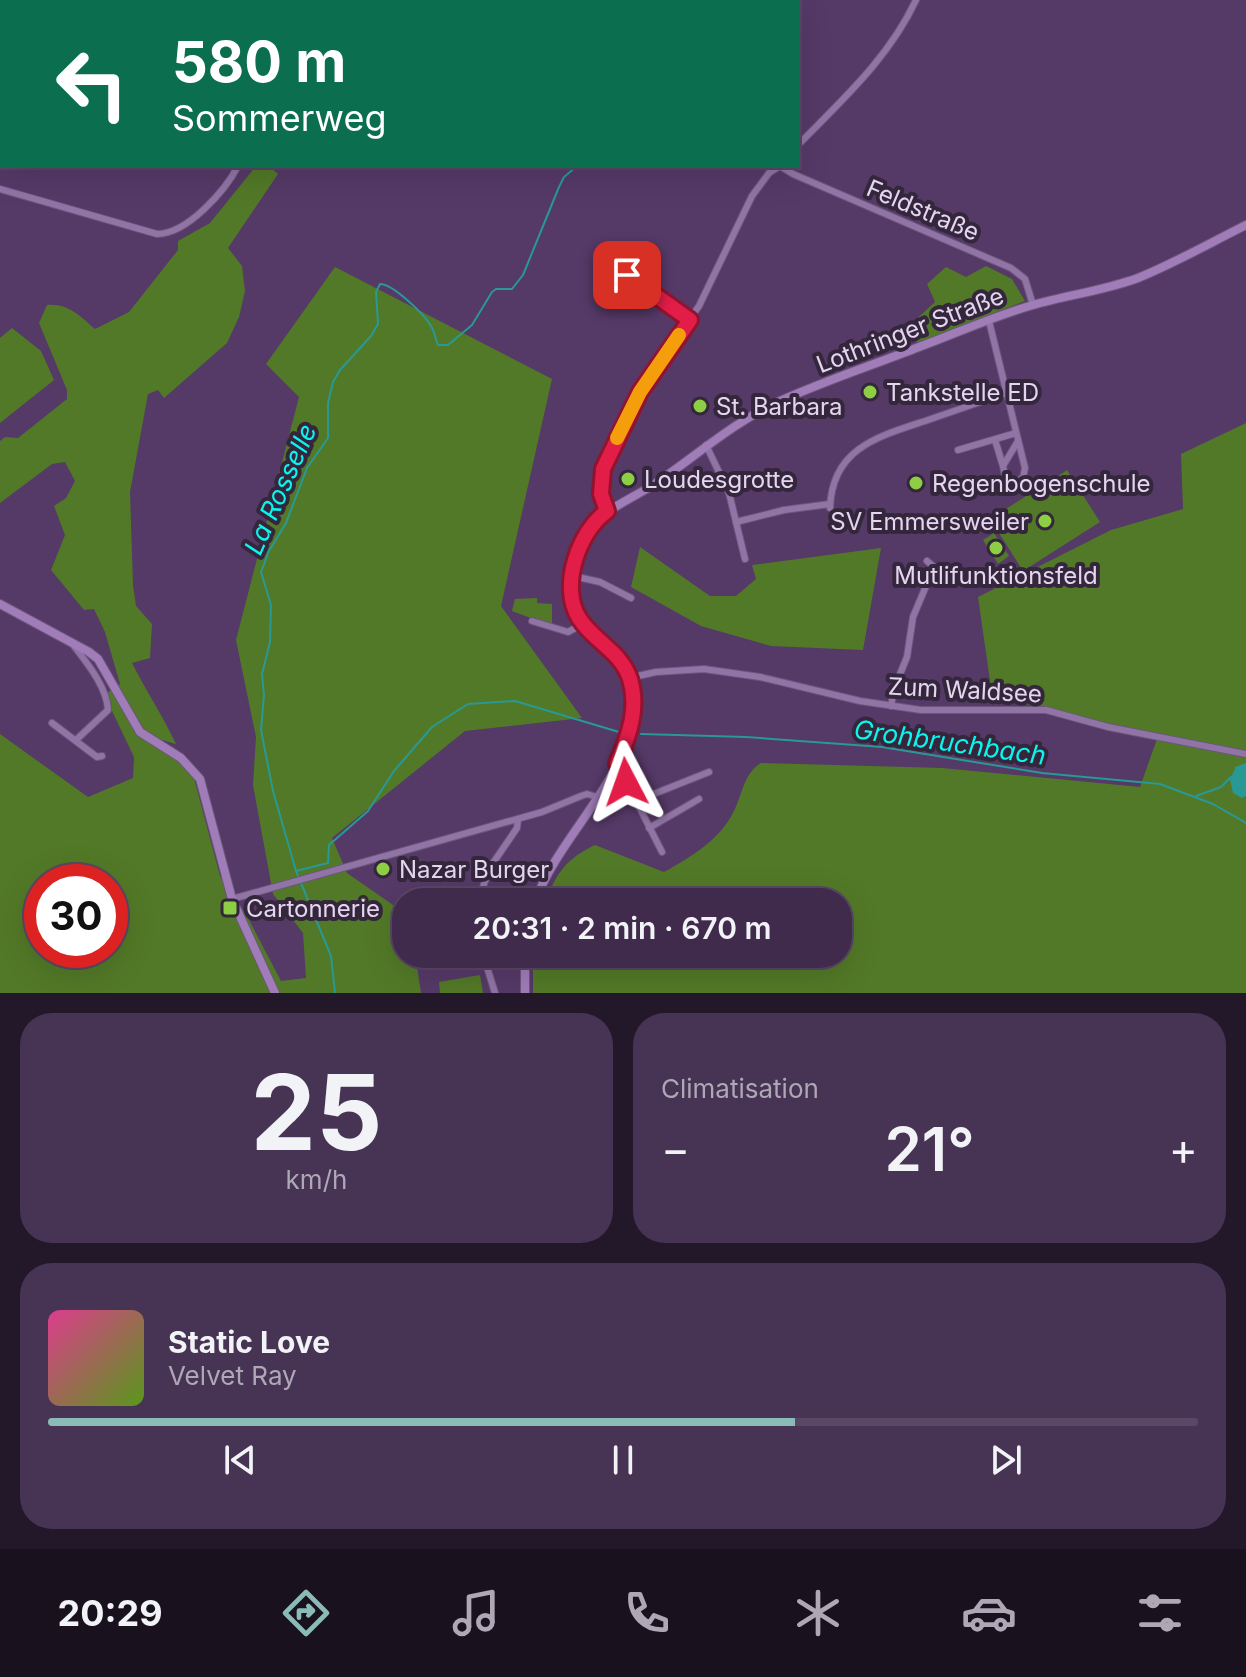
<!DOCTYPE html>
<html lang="fr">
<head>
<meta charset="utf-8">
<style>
  body { margin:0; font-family:Inter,sans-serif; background:#473354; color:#f1f3f6; height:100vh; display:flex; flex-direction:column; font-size:30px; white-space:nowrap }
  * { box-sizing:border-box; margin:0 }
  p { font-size:26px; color:#aea7b6 }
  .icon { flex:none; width:44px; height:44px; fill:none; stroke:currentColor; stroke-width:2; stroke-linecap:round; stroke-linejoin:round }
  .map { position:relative; height:993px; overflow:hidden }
  .drawer { display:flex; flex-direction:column; gap:20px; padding:20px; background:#23182a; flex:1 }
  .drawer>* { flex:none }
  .hud { position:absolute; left:0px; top:0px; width:800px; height:168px; box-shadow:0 8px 32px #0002,0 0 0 2px #594765; background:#0b6e4f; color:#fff; overflow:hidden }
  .speed { position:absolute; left:24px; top:864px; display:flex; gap:16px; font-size:40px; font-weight:700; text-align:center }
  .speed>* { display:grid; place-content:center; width:104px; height:104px; border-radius:50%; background:#402b4d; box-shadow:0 8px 32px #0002,0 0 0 2px #594765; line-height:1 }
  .speed .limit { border:12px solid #d22; background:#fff; color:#111 }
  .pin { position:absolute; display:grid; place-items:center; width:68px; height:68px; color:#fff; margin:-34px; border-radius:16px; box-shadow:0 4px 12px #0006 }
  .me { position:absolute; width:88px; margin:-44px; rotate:356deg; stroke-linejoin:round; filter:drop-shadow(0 0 6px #0008) }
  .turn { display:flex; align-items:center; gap:28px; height:168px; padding:0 40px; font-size:36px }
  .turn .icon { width:104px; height:104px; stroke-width:2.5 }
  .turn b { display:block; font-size:56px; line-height:68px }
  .big { font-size:60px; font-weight:600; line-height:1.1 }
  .drawer .widget { flex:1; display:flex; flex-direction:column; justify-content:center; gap:12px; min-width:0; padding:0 28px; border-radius:32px; background:#473354 }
  .drawer .dial { align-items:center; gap:0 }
  .dial b { font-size:104px; line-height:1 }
  .song { display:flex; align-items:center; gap:24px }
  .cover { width:96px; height:96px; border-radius:12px; background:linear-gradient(135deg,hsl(330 70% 55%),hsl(90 70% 35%)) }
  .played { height:8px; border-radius:4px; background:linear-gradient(90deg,#8bbbb9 65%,#594765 65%) }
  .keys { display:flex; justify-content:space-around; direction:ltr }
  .heat { display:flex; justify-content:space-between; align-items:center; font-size:44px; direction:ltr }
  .drawer .tiles { flex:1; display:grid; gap:20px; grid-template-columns:1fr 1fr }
  .widget:last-child { grid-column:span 2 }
  .trip { position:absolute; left:392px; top:888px; width:460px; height:80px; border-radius:32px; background:#402b4d; box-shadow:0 8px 32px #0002,0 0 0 2px #594765; font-weight:600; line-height:80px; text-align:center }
  .tabs { display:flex; height:128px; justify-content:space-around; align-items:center; background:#1a111f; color:#aea7b6 }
  .tabs .icon { width:56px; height:56px }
  .tabs .current { color:#8bbbb9 }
  .tabs b { font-size:36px; color:#f1f3f6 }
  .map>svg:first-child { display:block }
  .green { fill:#527927; fill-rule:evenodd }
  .water { fill:#289995 }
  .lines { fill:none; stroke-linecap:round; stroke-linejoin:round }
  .stream { stroke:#289995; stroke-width:2 }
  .minor-casing { stroke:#6d567c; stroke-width:8 }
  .secondary-casing { stroke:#6d567c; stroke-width:10 }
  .minor { stroke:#9174a6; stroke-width:6 }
  .secondary { stroke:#a07db8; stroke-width:8 }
  .route-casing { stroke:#92132f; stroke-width:20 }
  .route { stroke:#e11d48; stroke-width:14 }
  .slow { stroke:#f59e0b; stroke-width:14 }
  .poi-dot { fill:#8dce44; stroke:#34273c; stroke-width:3 }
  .labels { text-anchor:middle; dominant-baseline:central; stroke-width:8; stroke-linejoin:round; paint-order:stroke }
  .street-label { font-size:24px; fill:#e5d5f0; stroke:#34273c }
  .poi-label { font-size:24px; fill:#e5d5f0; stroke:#34273c; text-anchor:start }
  .water-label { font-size:26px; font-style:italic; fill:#09f6f0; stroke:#34273c }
</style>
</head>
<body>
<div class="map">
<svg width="1246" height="993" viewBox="0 0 1246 993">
  <rect width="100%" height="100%" fill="#553967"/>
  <g class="green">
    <path d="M256 166H269L278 174 228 248 242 266 245 291 239 317 227 343 164 398 158 390 148 394 130 492 133 585 136 606 152 624 150 658 132 663C146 691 163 716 176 744L162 740 166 754 182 763 194 778 220 876 247 916 281 981 306 978 303 933 273 894 253 785 256 737 236 640 299 397 266 364 335 267 552 379 501 606 582 718 465 731 332 838 347 873 406 914V954H415L421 993H0V734L88 797 133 778 134 757 112 711 107 693 120 684 105 632 94 609 84 610 51 570 65 535 54 506 66 498 75 481 65 462 52 464 0 503V441L5 437 18 438 67 399V390L39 323 47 305C68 303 80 316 95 329L129 312 178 250V241L210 223ZM42 882H110V950H42Z"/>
    <path d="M986 266 1012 279 1025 301 917 343 910 325 935 302 927 284 946 267 966 277Z"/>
    <path d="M12 328 41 351 54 380 0 423V338Z"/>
    <path d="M1246 423V756H1240L1246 758V993H533V954H838V902H545C557 872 566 859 595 845L664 872C691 857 720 840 734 811 742 795 744 773 761 763L942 768 1140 787 1157 739 992 695 978 597 1111 530 1183 509 1181 454Z"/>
    <path d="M1067 470 1100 522 1023 571 990 519Z"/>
    <path d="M994 533 1009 556 998 564 983 540Z"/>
    <path d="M640 547 710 596H736L756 579 752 565 881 548 863 650 771 646 701 626 631 587Z"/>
    <path d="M537 598V603L552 604V626L512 611 515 599Z"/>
    <path d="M480 975 483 993H440L439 982Z"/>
  </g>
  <path class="water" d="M1246 765V796L1242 798 1233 793 1230 779 1236 767Z"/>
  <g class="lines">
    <g class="stream">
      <path d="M601 0 602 2"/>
      <path d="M734 2 736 0"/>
      <path d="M641 734 746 737 882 747 1042 773 1160 784 1213 804 1246 823"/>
      <path d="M1236 768 1246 764"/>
      <path d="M1196 796 1221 787 1231 777"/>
      <path d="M296 871 328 863 329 845 368 811 394 771 432 727 468 704 515 701 619 732"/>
      <path d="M335 993 331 956 296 871 273 791 261 730 264 695 262 674 270 642 271 605 261 572 269 551 286 523 307 468 328 438V403L333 382 340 370 371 336 378 324 376 292 380 284C393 284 424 314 431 326 435 332 435 339 438 345H448L472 325 492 292 496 289H512L523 275 559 187 564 177 577 166"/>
    </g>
    <defs>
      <g id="minor">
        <path d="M798 145C842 100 889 58 916 0"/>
        <path d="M780 166 793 174 1011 268 1025 279 1033 305"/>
        <path d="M0 189 157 234C187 234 225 191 238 166"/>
        <path d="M606 260 690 320"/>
        <path d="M989 321 1025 468 1023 478 1014 482 1005 476 1003 466 1018 441"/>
        <path d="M995 440 1003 466"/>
        <path d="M706 445 729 493 745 559"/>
        <path d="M958 450 1016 433"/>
        <path d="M830 508C832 447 880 436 928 420 954 411 980 402 1006 393"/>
        <path d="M607 511 601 494 600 477 630 410 650 375 699 306 752 196 769 173 780 166"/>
        <path d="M736 522 784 510 830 504"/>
        <path d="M573 576 600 582 631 598"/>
        <path d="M532 621 568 632 583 624"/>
        <path d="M74 646C87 663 107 687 108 710L76 740"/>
        <path d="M629 678 656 672 704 669 760 677 860 701 921 710H1046L1108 727 1246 754"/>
        <path d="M891 706 894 689 907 657 913 617 934 567 927 561"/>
        <path d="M52 723 97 757 102 756"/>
        <path d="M617 763 662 852"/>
        <path d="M636 801 709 772"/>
        <path d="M649 828 699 799"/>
        <path d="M232 899 542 812 581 796 587 794 597 797"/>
        <path d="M478 902 489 869 517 828 518 819"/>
        <path d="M483 954 495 993"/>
      </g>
      <g id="secondary">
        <path d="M0 604 89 652 98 659 140 732 181 758 200 779 232 899 275 993"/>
        <path d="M535 902C559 835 627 783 633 710 640 630 543 646 581 545 594 512 625 503 653 485 695 457 732 423 778 402 824 381 873 365 919 347 957 333 994 316 1033 305 1067 295 1103 291 1138 278 1175 263 1210 243 1246 225"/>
        <path d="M525 954V993"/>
      </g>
    </defs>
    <use href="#minor" class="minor-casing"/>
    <use href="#secondary" class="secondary-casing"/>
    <use href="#minor" class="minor"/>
    <use href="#secondary" class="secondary"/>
  </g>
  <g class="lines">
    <defs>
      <path id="route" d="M626 782 617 763C629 736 639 708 630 679 621 651 593 641 579 618 559 586 579 531 607 511L601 494 603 469 640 392 690 320 627 275"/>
    </defs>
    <use href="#route" class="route-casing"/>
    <use href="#route" class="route"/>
    <path class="slow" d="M617 438 640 392 679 335"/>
  </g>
  <g class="poi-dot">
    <circle cx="870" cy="392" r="8"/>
    <circle cx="700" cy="406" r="8"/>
    <circle cx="628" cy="479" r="8"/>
    <circle cx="916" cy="483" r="8"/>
    <circle cx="1045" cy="521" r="8"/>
    <circle cx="996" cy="548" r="8"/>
    <circle cx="383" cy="869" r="8"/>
    <rect x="222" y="900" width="16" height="16" rx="4"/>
  </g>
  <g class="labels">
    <g class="street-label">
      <text transform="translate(923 210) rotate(23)">Feldstraße</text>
      <text transform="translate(910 330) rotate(-21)">Lothringer Straße</text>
      <text transform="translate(965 690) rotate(3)">Zum Waldsee</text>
    </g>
    <g class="poi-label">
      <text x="886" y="392">Tankstelle ED</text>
      <text x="716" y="406">St. Barbara</text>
      <text x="644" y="479">Loudesgrotte</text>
      <text x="932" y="483">Regenbogenschule</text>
      <text x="1029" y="521" text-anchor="end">SV Emmersweiler</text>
      <text x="996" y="575" text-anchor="middle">Mutlifunktionsfeld</text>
      <text x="399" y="869">Nazar Burger</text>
      <text x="246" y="908">Cartonnerie</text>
    </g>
    <g class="water-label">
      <text transform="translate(280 489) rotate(-66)">La Rosselle</text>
      <text transform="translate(950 742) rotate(8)">Grohbruchbach</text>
    </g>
  </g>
</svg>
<div class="speed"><div class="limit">30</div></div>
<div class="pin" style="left:627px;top:275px;background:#d93025"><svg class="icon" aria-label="arrive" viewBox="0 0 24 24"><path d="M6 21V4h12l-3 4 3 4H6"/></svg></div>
<svg class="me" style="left:626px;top:782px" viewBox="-20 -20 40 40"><path d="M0-17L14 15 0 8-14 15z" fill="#e11d48" stroke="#fff" stroke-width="4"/></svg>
<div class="trip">20:31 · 2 min · 670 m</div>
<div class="hud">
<div class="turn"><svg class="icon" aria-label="left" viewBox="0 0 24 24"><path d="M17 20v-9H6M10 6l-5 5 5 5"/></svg><div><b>580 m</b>Sommerweg</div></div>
</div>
</div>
<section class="drawer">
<div class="tiles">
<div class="widget dial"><b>25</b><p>km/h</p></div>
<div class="widget"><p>Climatisation</p>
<div class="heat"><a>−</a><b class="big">21°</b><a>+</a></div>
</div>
<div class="widget">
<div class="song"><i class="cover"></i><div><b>Static Love</b><p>Velvet Ray</p></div></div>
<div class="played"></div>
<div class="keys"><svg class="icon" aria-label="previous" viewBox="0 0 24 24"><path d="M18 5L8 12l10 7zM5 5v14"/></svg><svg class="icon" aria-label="pause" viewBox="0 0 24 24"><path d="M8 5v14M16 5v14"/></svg><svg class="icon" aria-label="next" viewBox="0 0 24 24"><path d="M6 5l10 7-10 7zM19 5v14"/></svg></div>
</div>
</div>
</section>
<nav class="tabs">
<b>20:29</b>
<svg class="icon current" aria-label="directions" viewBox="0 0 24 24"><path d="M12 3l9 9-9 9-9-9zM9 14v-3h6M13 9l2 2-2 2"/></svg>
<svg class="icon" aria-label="music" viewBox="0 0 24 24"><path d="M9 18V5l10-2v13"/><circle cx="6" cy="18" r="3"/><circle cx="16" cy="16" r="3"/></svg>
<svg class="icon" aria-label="phone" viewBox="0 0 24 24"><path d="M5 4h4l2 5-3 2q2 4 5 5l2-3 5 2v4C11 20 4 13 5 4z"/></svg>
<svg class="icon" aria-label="climate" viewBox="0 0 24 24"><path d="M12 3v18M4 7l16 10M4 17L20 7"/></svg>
<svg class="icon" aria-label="car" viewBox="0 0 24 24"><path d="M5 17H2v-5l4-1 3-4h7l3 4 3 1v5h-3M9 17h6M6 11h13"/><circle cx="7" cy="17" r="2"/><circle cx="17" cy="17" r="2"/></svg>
<svg class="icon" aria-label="filters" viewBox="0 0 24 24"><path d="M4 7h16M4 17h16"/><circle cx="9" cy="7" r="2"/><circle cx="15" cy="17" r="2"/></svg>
</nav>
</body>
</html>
